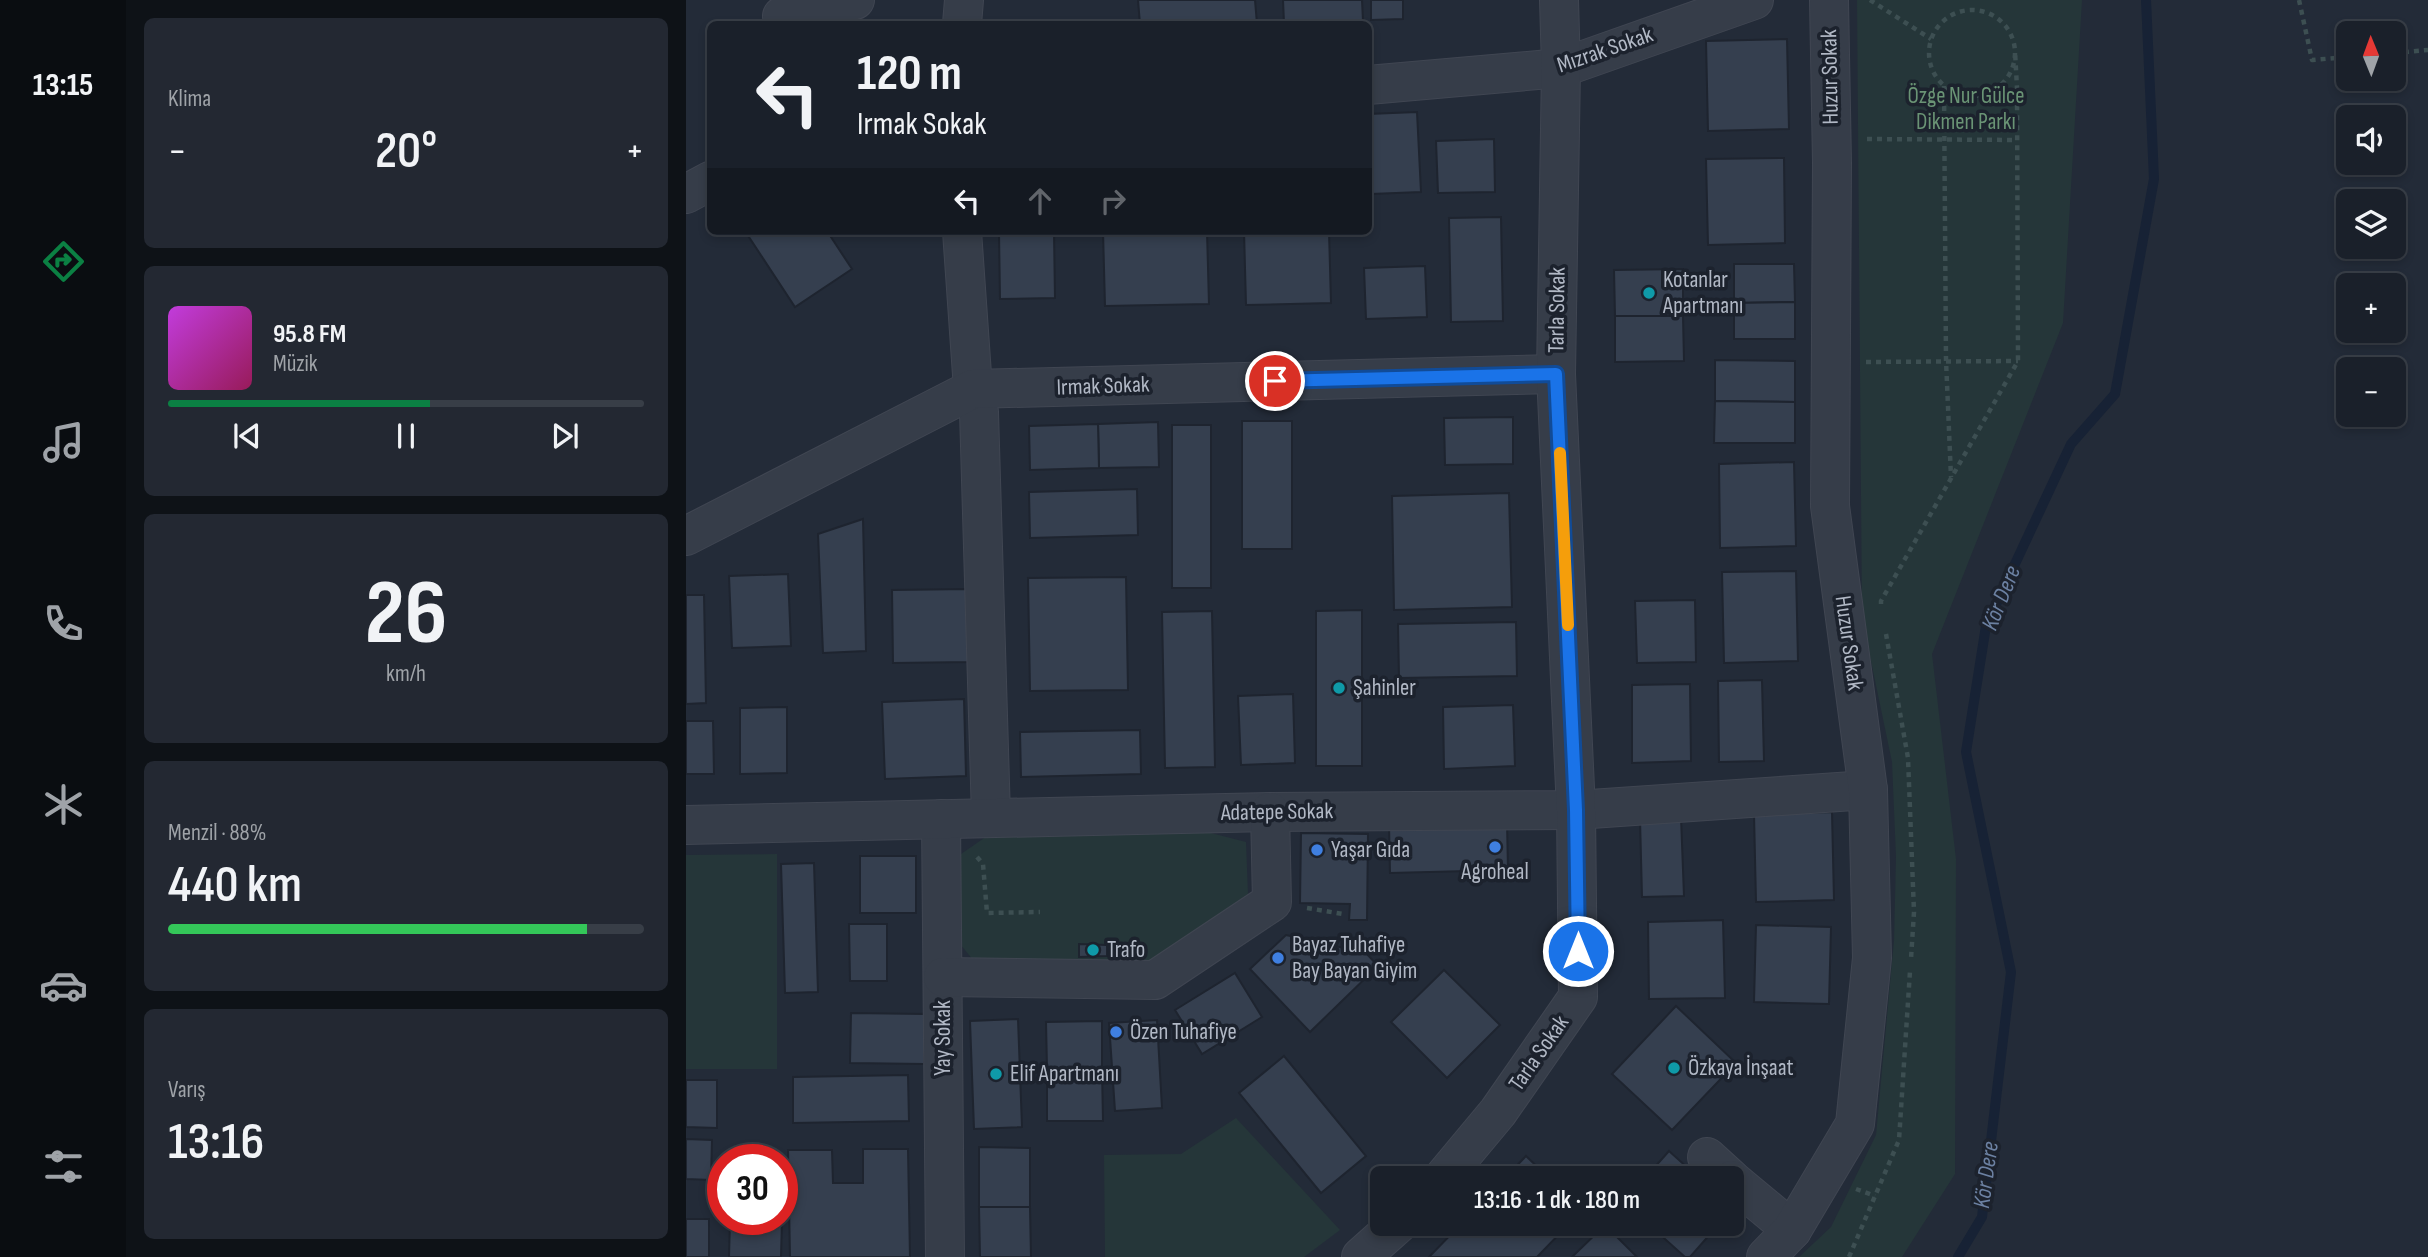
<!DOCTYPE html>
<html lang="tr">
<head>
<meta charset="utf-8">
<style>
  body { margin:0; font-family:"Sofia Sans Condensed",sans-serif; background:#232832; color:#f1f3f6; height:100vh; display:flex; flex-direction:column; font-size:26px; white-space:nowrap }
  * { box-sizing:border-box; margin:0 }
  p { font-size:23px; color:#9fa3a8 }
  .icon { flex:none; width:38px; height:38px; fill:none; stroke:currentColor; stroke-width:2; stroke-linecap:round; stroke-linejoin:round }
  .map { position:relative; flex:1; overflow:hidden }
  .side { display:flex; flex-direction:column; gap:18px; padding:18px; background:#0e1217; width:560px }
  .side>* { flex:none }
  .guide { position:absolute; left:21px; top:21px; width:665px; height:214px; border-radius:10px; box-shadow:0 4px 10px #0003,0 0 0 2px #383e47; background:#1a202a; color:#f1f3f6; overflow:hidden }
  .needle { width:46px; rotate:359deg }
  .buttons { position:absolute; left:1650px; top:21px; display:grid; gap:14px }
  .buttons a { display:grid; place-items:center; width:70px; height:70px; border-radius:10px; background:#1a202a; box-shadow:0 4px 10px #0003,0 0 0 2px #383e47; font-size:35px }
  .speed { position:absolute; left:21px; top:1144px; display:flex; gap:14px; font-size:35px; font-weight:700; text-align:center }
  .speed>* { display:grid; place-content:center; width:91px; height:91px; border-radius:50%; background:#1a202a; box-shadow:0 4px 10px #0003,0 0 0 2px #383e47; line-height:1 }
  .speed .limit { border:10px solid #d22; background:#fff; color:#111 }
  .pin { position:absolute; display:grid; place-items:center; width:60px; height:60px; color:#fff; margin:-30px; border:4px solid #fff; border-radius:50%; box-shadow:0 2px 7px #0007 }
  .me { position:absolute; width:77px; margin:-38px; rotate:0deg; stroke-linejoin:round; filter:drop-shadow(0 0 5px #0008) }
  .turn { display:flex; align-items:center; gap:24px; height:147px; padding:0 35px; font-size:32px }
  .turn .icon { width:91px; height:91px; stroke-width:2.5 }
  .turn b { display:block; font-size:49px; line-height:60px }
  .lanes { display:flex; align-items:center; height:66px; padding:0 35px; background:#0003; justify-content:center; gap:35px; direction:ltr }
  .lanes .off { opacity:.35 }
  .big { font-size:52px; font-weight:600; line-height:1.1 }
  .side .card { flex:1; display:flex; flex-direction:column; justify-content:center; gap:10px; min-width:0; padding:0 24px; border-radius:10px; background:#232832 }
  .side .dial { align-items:center; gap:0 }
  .dial b { font-size:91px; line-height:1 }
  .song { display:flex; align-items:center; gap:21px }
  .cover { width:84px; height:84px; border-radius:10px; background:linear-gradient(135deg,hsl(290 70% 55%),hsl(330 70% 35%)) }
  .played { height:7px; border-radius:4px; background:linear-gradient(90deg,#0b8043 55%,#383e47 55%) }
  .keys { display:flex; justify-content:space-around; direction:ltr }
  .heat { display:flex; justify-content:space-between; align-items:center; font-size:38px; direction:ltr }
  .charge { height:10px; border-radius:5px; background:linear-gradient(90deg,#34c759 88%,#383e47 0) }
  .trip { position:absolute; left:684px; top:1166px; width:374px; height:70px; border-radius:10px; background:#1a202a; box-shadow:0 4px 10px #0003,0 0 0 2px #383e47; font-weight:600; line-height:70px; text-align:center }
  main { display:flex; flex:1; min-height:0 }
  .dock { display:flex; flex-direction:column; width:126px; justify-content:space-around; align-items:center; background:#0a0d11; color:#9fa3a8 }
  .dock .icon { width:49px; height:49px }
  .dock .active { color:#0b8043 }
  .dock b { font-size:32px; color:#f1f3f6 }
  .map>svg:first-child { display:block }
  .green { fill:#253639 }
  .lines { fill:none; stroke-linecap:round; stroke-linejoin:round }
  .stream { stroke:#172235; stroke-width:10 }
  .building { fill:#353f4f; stroke:#1e242f; stroke-width:2 }
  .minor-casing { stroke:#404652; stroke-width:40 }
  .path { stroke:#3d4f52; stroke-width:4.5; stroke-dasharray:5 5; stroke-linecap:butt }
  .minor { stroke:#363d49; stroke-width:38 }
  .route-casing { stroke:#114b97; stroke-width:18 }
  .route { stroke:#1a73e8; stroke-width:12 }
  .slow { stroke:#f59e0b; stroke-width:12 }
  .culture-dot { fill:#0f9aa8; stroke:#1c222d; stroke-width:2.5 }
  .shop-dot { fill:#3f7fe0; stroke:#1c222d; stroke-width:2.5 }
  .labels { text-anchor:middle; dominant-baseline:central; stroke-width:7; stroke-linejoin:round; paint-order:stroke }
  .street-label { font-size:23px; fill:#b1b8c5; stroke:#1c222d }
  .park-label { font-size:23px; fill:#6a9475; stroke:#1c222d }
  .poi-label { font-size:23px; fill:#b1b8c5; stroke:#1c222d; text-anchor:start }
  .water-label { font-size:24px; font-style:italic; fill:#6c81a2; stroke:#1c222d }
</style>
</head>
<body>
<main>
<nav class="dock">
<b>13:15</b>
<svg class="icon active" aria-label="directions" viewBox="0 0 24 24"><path d="M12 3l9 9-9 9-9-9zM9 14v-3h6M13 9l2 2-2 2"/></svg>
<svg class="icon" aria-label="music" viewBox="0 0 24 24"><path d="M9 18V5l10-2v13"/><circle cx="6" cy="18" r="3"/><circle cx="16" cy="16" r="3"/></svg>
<svg class="icon" aria-label="phone" viewBox="0 0 24 24"><path d="M5 4h4l2 5-3 2q2 4 5 5l2-3 5 2v4C11 20 4 13 5 4z"/></svg>
<svg class="icon" aria-label="climate" viewBox="0 0 24 24"><path d="M12 3v18M4 7l16 10M4 17L20 7"/></svg>
<svg class="icon" aria-label="car" viewBox="0 0 24 24"><path d="M5 17H2v-5l4-1 3-4h7l3 4 3 1v5h-3M9 17h6M6 11h13"/><circle cx="7" cy="17" r="2"/><circle cx="17" cy="17" r="2"/></svg>
<svg class="icon" aria-label="filters" viewBox="0 0 24 24"><path d="M4 7h16M4 17h16"/><circle cx="9" cy="7" r="2"/><circle cx="15" cy="17" r="2"/></svg>
</nav>
<section class="side">
<div class="card"><p>Klima</p>
<div class="heat"><a>−</a><b class="big">20°</b><a>+</a></div>
</div>
<div class="card">
<div class="song"><i class="cover"></i><div><b>95.8 FM</b><p>Müzik</p></div></div>
<div class="played"></div>
<div class="keys"><svg class="icon" aria-label="previous" viewBox="0 0 24 24"><path d="M18 5L8 12l10 7zM5 5v14"/></svg><svg class="icon" aria-label="pause" viewBox="0 0 24 24"><path d="M8 5v14M16 5v14"/></svg><svg class="icon" aria-label="next" viewBox="0 0 24 24"><path d="M6 5l10 7-10 7zM19 5v14"/></svg></div>
</div>
<div class="card dial"><b>26</b><p>km/h</p></div>
<div class="card"><p>Menzil · 88%</p><b class="big">440 km</b><div class="charge"></div></div>
<div class="card"><p>Varış</p><b class="big">13:16</b></div>
</section>
<div class="map">
<svg width="1742" height="1257" viewBox="0 0 1742 1257">
  <rect width="100%" height="100%" fill="#232b38"/>
  <g class="green">
    <path d="M1171 0H1396L1377 323 1246 654 1270 859 1269 1174 1216 1257H1113L1145 1227 1190 1135 1208 941 1210 857 1206 762 1176 618Z"/>
    <path d="M521 832 560 842 562 894 467 962 297 972 274 944 275 854 304 834Z"/>
    <path d="M91 854V1069H0V855Z"/>
    <path d="M550 1118 654 1230 618 1257H419L418 1155 495 1154Z"/>
  </g>
  <g class="lines">
    <path class="stream" d="M1272 1257 1296 1217 1325 972 1280 752 1300 626 1385 444 1429 394 1468 179 1460 0"/>
  </g>
  <g class="building">
    <path d="M452 0H569L571 24H454Z"/>
    <path d="M597 0H676L677 21 598 23Z"/>
    <path d="M685 0H717V19L685 20Z"/>
    <path d="M1101 39 1103 129 1022 131 1020 41Z"/>
    <path d="M731 112 735 192 685 194 682 114Z"/>
    <path d="M808 139 809 192 752 193 750 141Z"/>
    <path d="M1098 158 1099 243 1022 245 1020 159Z"/>
    <path d="M815 217 817 321 765 322 763 218Z"/>
    <path d="M59 231H141L166 269 109 307Z"/>
    <path d="M417 231H521L523 304 419 306Z"/>
    <path d="M558 231H643L645 303 560 305Z"/>
    <path d="M368 232 369 298 314 299 313 233Z"/>
    <path d="M1048 264H1108L1109 302 1048 303Z"/>
    <path d="M739 266 741 317 680 319 678 268Z"/>
    <path d="M997 269V316H929L928 270Z"/>
    <path d="M1109 302V339H1048V303Z"/>
    <path d="M929 316H997L998 361 929 362Z"/>
    <path d="M1029 360 1109 361V402L1029 401Z"/>
    <path d="M1029 401 1109 402V443H1028Z"/>
    <path d="M827 417V464L759 465 758 418Z"/>
    <rect x="556" y="421" width="50" height="128"/>
    <path d="M472 422 473 467 413 468 412 424Z"/>
    <path d="M412 424 413 468 344 470 343 426Z"/>
    <rect x="486" y="425" width="39" height="163"/>
    <path d="M1108 462 1110 546 1034 548 1033 464Z"/>
    <path d="M451 489 452 535 344 538 343 492Z"/>
    <path d="M823 493 826 607 708 610 706 496Z"/>
    <path d="M177 519 180 651 137 653 132 534Z"/>
    <path d="M1110 571 1112 661 1038 663 1036 572Z"/>
    <path d="M102 574 105 646 46 648 43 576Z"/>
    <path d="M440 577 442 690 344 691 342 578Z"/>
    <path d="M284 589 285 662 207 663 206 590Z"/>
    <path d="M0 595H18L20 703 0 704Z"/>
    <path d="M1009 600 1010 662 951 663 949 601Z"/>
    <path d="M676 610V766H630V611Z"/>
    <path d="M526 611 529 767 479 768 476 612Z"/>
    <path d="M830 622 831 676 713 678 712 624Z"/>
    <path d="M1076 680 1078 761 1033 762 1032 681Z"/>
    <path d="M1004 684 1005 761 946 763V685Z"/>
    <path d="M607 694 609 763 555 765 552 696Z"/>
    <path d="M278 699 280 776 199 779 196 702Z"/>
    <path d="M827 705 829 766 758 769 757 707Z"/>
    <path d="M101 707V773L54 774V708Z"/>
    <path d="M0 721H27L28 774H0Z"/>
    <path d="M454 730 455 774 335 777 334 732Z"/>
    <path d="M1146 812 1148 900 1070 902 1068 814Z"/>
    <path d="M995 817 998 896 956 897 954 819Z"/>
    <path d="M821 821 822 870 704 873 703 824Z"/>
    <path d="M615 833 682 834 681 920H663L664 904 614 903Z"/>
    <rect x="174" y="856" width="56" height="57"/>
    <path d="M128 863 132 992 99 993 95 864Z"/>
    <path d="M1037 920 1039 998 963 999 962 922Z"/>
    <path d="M163 924H201V981H164Z"/>
    <path d="M1070 925 1145 927 1143 1004 1068 1002Z"/>
    <path d="M600 935 680 953 692 966 624 1032 564 969Z"/>
    <path d="M393 944 421 945V956L393 957Z"/>
    <path d="M758 970 814 1025 761 1078 705 1022Z"/>
    <path d="M549 973 576 1017 516 1054 489 1010Z"/>
    <path d="M990 1006 1050 1063 986 1130 926 1074Z"/>
    <path d="M165 1013 239 1014 238 1064 164 1063Z"/>
    <path d="M332 1019 336 1127 288 1129 284 1021Z"/>
    <path d="M471 1020 476 1108 429 1111 423 1023Z"/>
    <path d="M416 1021V1069H361L360 1022Z"/>
    <path d="M598 1056 680 1156 635 1193 553 1093Z"/>
    <path d="M361 1069H416L417 1121H361Z"/>
    <path d="M222 1075 223 1121 107 1123V1077Z"/>
    <path d="M0 1080H31V1128L0 1127Z"/>
    <path d="M0 1139 26 1140 25 1180 0 1179Z"/>
    <path d="M293 1147 344 1148V1207H293Z"/>
    <path d="M177 1149H222L224 1257H104L102 1150H146L147 1183H177Z"/>
    <path d="M983 1151 1013 1178H959Z"/>
    <path d="M840 1156 863 1178H819Z"/>
    <path d="M293 1207H344L345 1257H294Z"/>
    <rect x="0" y="1219" width="23" height="38"/>
    <path d="M44 1220H96L95 1257H43Z"/>
    <path d="M776 1223H884L851 1257H743Z"/>
    <path d="M961 1223H977L970 1231Z"/>
    <path d="M977 1223H1034L1004 1257H999L970 1231Z"/>
    <path d="M919 1225 951 1257H886Z"/>
  </g>
  <g class="lines">
    <defs>
      <g id="minor">
        <path d="M96 16 169 0"/>
        <path d="M276 24 278 0"/>
        <path d="M682 85 875 68 1068 0"/>
        <path d="M0 194 24 181"/>
        <path d="M276 231 287 389 293 412 305 817"/>
        <path d="M0 536 287 389 870 374"/>
        <path d="M255 819 259 1257"/>
        <path d="M0 825 584 812 890 810 1182 790"/>
        <path d="M257 977 469 980 586 902 584 812"/>
        <path d="M1021 1157 1044 1178"/>
        <path d="M757 1178 812 1112 892 997 890 810 870 374 875 68 873 0"/>
        <path d="M1046 1180 1106 1230"/>
        <path d="M675 1257 713 1223"/>
        <path d="M1080 1257 1106 1230 1169 1124 1186 958 1182 790 1144 506 1146 163 1143 0"/>
      </g>
    </defs>
    <use href="#minor" class="minor-casing"/>
    <g class="path">
      <path d="M1184 0 1245 39"/>
      <path d="M1613 0 1626 60 1662 57"/>
      <circle cx="1286" cy="53" r="43"/>
      <path d="M1708 53 1742 50"/>
      <path d="M1258 86 1260 360 1265 477"/>
      <path d="M1181 139 1331 140"/>
      <path d="M1180 362 1332 361"/>
      <path d="M1195 604V601L1332 361 1331 88 1329 51"/>
      <path d="M1200 634 1222 758 1228 912 1225 959"/>
      <path d="M291 857 297 864 301 913 354 912"/>
      <path d="M621 908 657 914"/>
      <path d="M1170 1189 1189 1196"/>
      <path d="M1163 1257 1213 1140 1224 971"/>
    </g>
    <use href="#minor" class="minor"/>
  </g>
  <g class="lines">
    <defs>
      <path id="route" d="M589 381 870 374 890 810 892 951"/>
    </defs>
    <use href="#route" class="route-casing"/>
    <use href="#route" class="route"/>
    <path class="slow" d="M874 453 882 625"/>
  </g>
  <g class="culture-dot">
    <circle cx="963" cy="293" r="7"/>
    <circle cx="653" cy="688" r="7"/>
    <circle cx="407" cy="950" r="7"/>
    <circle cx="988" cy="1068" r="7"/>
    <circle cx="310" cy="1074" r="7"/>
  </g>
  <g class="shop-dot">
    <circle cx="809" cy="847" r="7"/>
    <circle cx="631" cy="850" r="7"/>
    <circle cx="592" cy="958" r="7"/>
    <circle cx="430" cy="1032" r="7"/>
  </g>
  <g class="labels">
    <g class="street-label">
      <text transform="translate(919 50) rotate(-19)">Mızrak Sokak</text>
      <text transform="translate(1144 77) rotate(-91)">Huzur Sokak</text>
      <text transform="translate(871 310) rotate(-89)">Tarla Sokak</text>
      <text transform="translate(417 386) rotate(-2)">Irmak Sokak</text>
      <text transform="translate(1163 643) rotate(82)">Huzur Sokak</text>
      <text transform="translate(591 812) rotate(-1)">Adatepe Sokak</text>
      <text transform="translate(257 1038) rotate(-90)">Yay Sokak</text>
      <text transform="translate(853 1053) rotate(-55)">Tarla Sokak</text>
    </g>
    <g class="park-label">
      <text x="1280" y="96">Özge Nur Gülce<tspan x="1280" dy="26">Dikmen Parkı</tspan></text>
    </g>
    <g class="poi-label">
      <text x="977" y="280">Kotanlar<tspan x="977" dy="26">Apartmanı</tspan></text>
      <text x="667" y="688">Şahinler</text>
      <text x="645" y="850">Yaşar Gıda</text>
      <text x="809" y="872" text-anchor="middle">Agroheal</text>
      <text x="606" y="945">Bayaz Tuhafiye<tspan x="606" dy="26">Bay Bayan Giyim</tspan></text>
      <text x="421" y="950">Trafo</text>
      <text x="444" y="1032">Özen Tuhafiye</text>
      <text x="1002" y="1068">Özkaya İnşaat</text>
      <text x="324" y="1074">Elif Apartmanı</text>
    </g>
    <g class="water-label">
      <text transform="translate(1315 598) rotate(-68)">Kör Dere</text>
      <text transform="translate(1300 1175) rotate(-82)">Kör Dere</text>
    </g>
  </g>
</svg>
<div class="buttons">
<a><svg class="needle" viewBox="-14 -14 28 28"><path d="M0-13l5 13h-10z" fill="#e53935"/><path d="M0 13l5-13h-10z" fill="#9fa3a8"/></svg></a>
<a><svg class="icon" aria-label="sound" viewBox="0 0 24 24"><path d="M4 9h4l5-4v14l-5-4H4zM17 9q2 3 0 6"/></svg></a>
<a><svg class="icon" aria-label="layers" viewBox="0 0 24 24"><path d="M12 4l9 5-9 5-9-5zM3 14l9 5 9-5"/></svg></a>
<a>+</a>
<a>−</a>
</div>
<div class="speed"><div class="limit">30</div></div>
<div class="pin" style="left:589px;top:381px;background:#d93025"><svg class="icon" aria-label="arrive" viewBox="0 0 24 24"><path d="M6 21V4h12l-3 4 3 4H6"/></svg></div>
<svg class="me" style="left:892px;top:951px" viewBox="-20 -20 40 40"><circle r="17" fill="#1a73e8" stroke="#fff" stroke-width="3"/><path d="M0-11L8 9 0 5-8 9z" fill="#fff"/></svg>
<div class="trip">13:16 · 1 dk · 180 m</div>
<div class="guide">
<div class="turn"><svg class="icon" aria-label="left" viewBox="0 0 24 24"><path d="M17 20v-9H6M10 6l-5 5 5 5"/></svg><div><b>120 m</b>Irmak Sokak</div></div>
<div class="lanes"><svg class="icon" aria-label="left" viewBox="0 0 24 24"><path d="M17 20v-9H6M10 6l-5 5 5 5"/></svg><svg class="icon off" aria-label="ahead" viewBox="0 0 24 24"><path d="M12 20V5M6 11l6-6 6 6"/></svg><svg class="icon off" aria-label="right" viewBox="0 0 24 24"><path d="M7 20v-9h11M14 6l5 5-5 5"/></svg></div>
</div>
</div>
</main>
</body>
</html>
